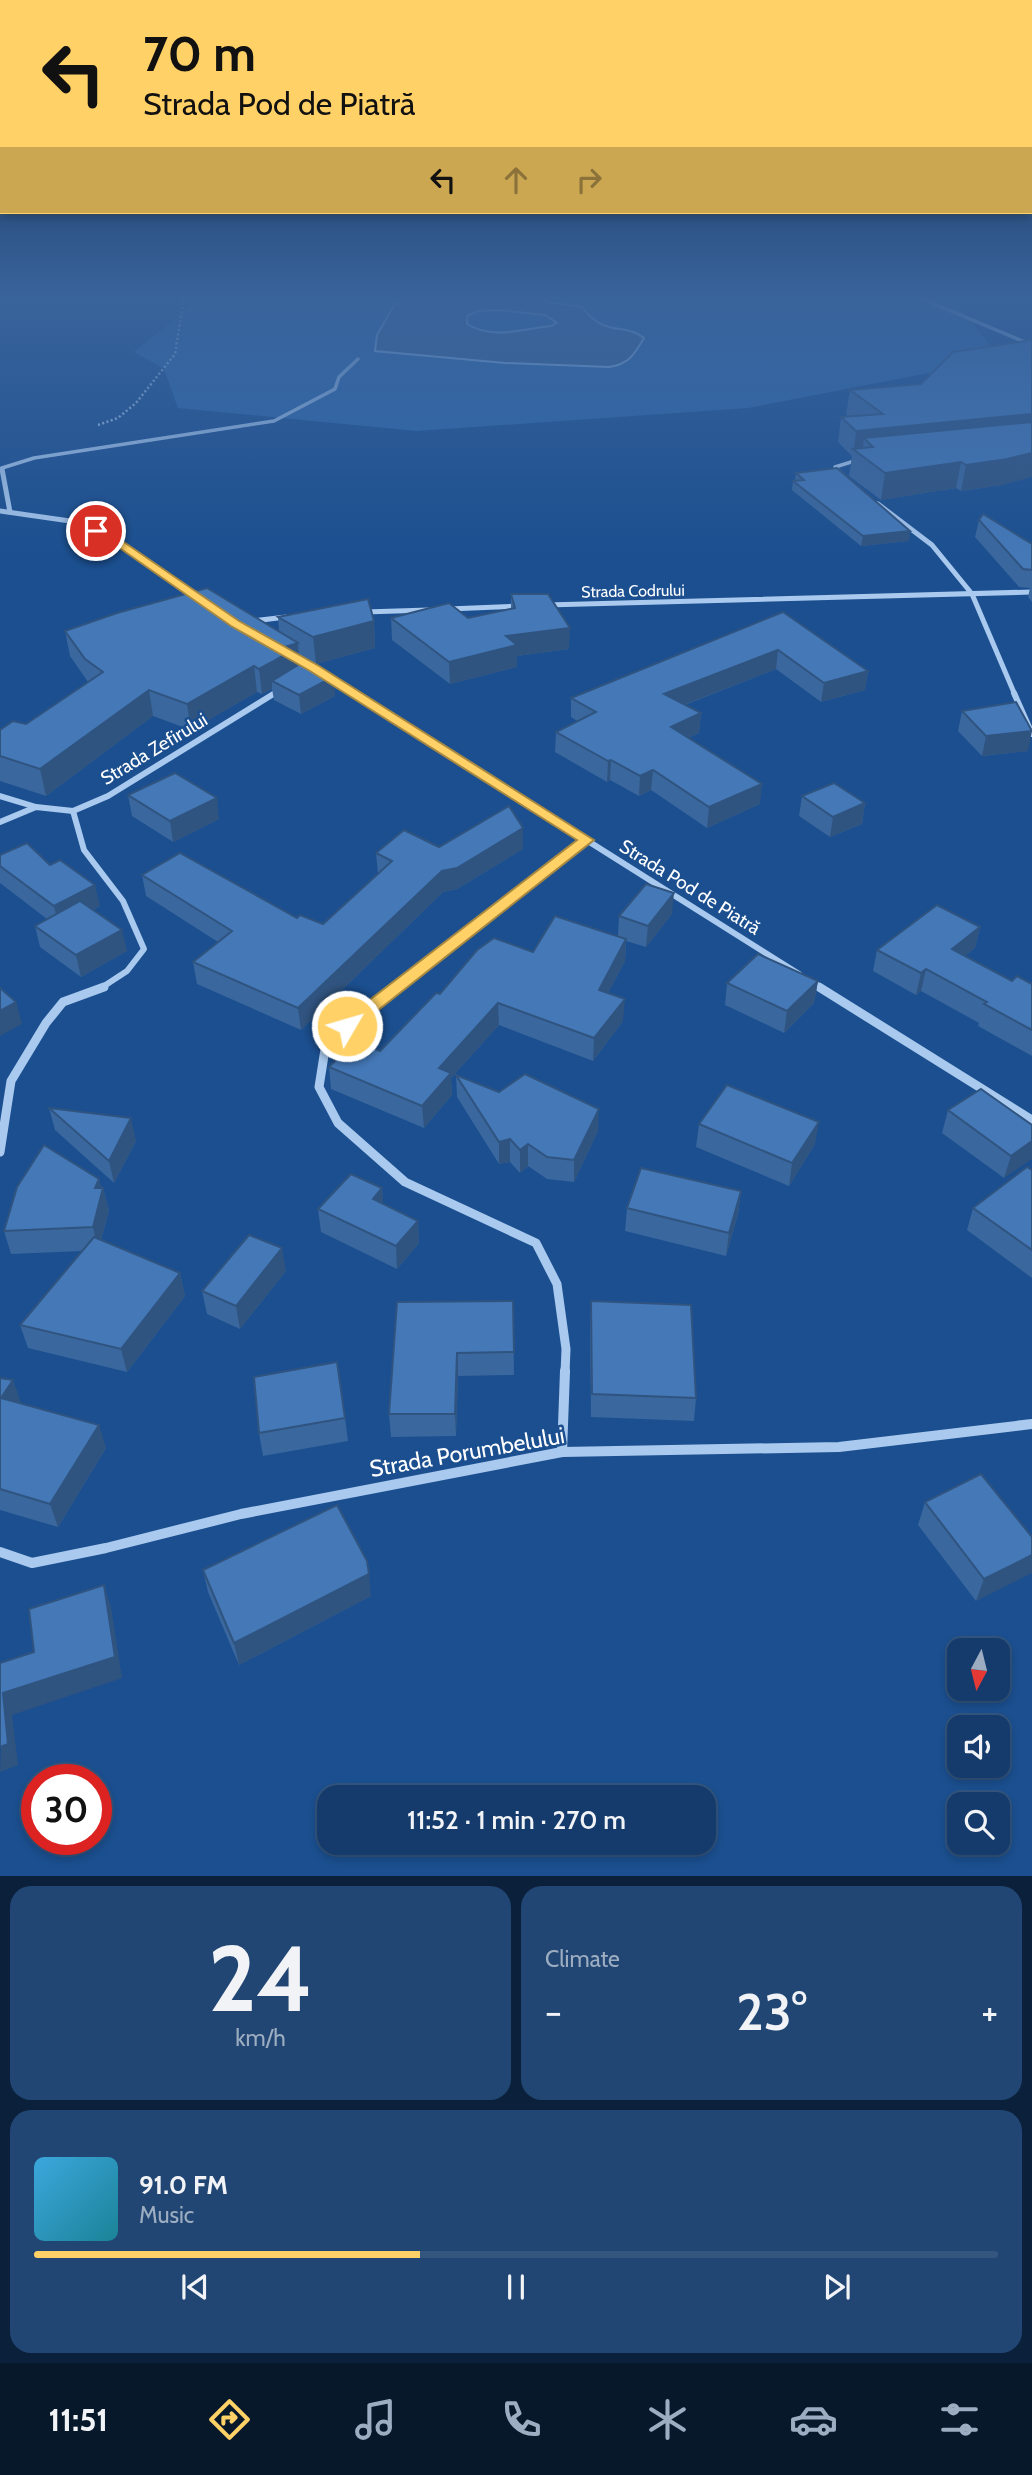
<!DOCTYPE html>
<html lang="en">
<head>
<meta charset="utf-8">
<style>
  body { margin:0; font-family:Cabin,sans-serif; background:#214673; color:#f1f3f6; height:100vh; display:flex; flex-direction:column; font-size:26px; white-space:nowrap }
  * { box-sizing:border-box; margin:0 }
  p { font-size:23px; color:#9dadc1 }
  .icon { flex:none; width:38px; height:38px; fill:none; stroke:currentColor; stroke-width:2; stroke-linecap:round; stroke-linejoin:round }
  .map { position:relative; height:1876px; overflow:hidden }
  .panel { display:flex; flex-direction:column; gap:10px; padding:10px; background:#0b203b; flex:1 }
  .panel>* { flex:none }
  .hud { position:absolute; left:0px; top:0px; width:1032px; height:214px; box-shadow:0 4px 10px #0003,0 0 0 2px #33557e; background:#ffd166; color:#111; overflow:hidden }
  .needle { width:46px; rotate:187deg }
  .controls { position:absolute; left:947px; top:1638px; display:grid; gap:14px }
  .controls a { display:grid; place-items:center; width:63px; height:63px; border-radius:14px; background:#143b6b; box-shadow:0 4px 10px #0003,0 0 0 2px #33557e; font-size:35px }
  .speed { position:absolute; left:21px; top:1764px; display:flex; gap:14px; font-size:35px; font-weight:700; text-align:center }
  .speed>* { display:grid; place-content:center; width:91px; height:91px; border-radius:50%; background:#143b6b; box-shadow:0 4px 10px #0003,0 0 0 2px #33557e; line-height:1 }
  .speed .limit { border:10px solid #d22; background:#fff; color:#111 }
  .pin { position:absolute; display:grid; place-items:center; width:60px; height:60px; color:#fff; margin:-30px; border:4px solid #fff; border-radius:50%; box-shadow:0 2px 7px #0007 }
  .me { position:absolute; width:77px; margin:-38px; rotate:52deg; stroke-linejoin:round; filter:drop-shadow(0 0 5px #0008) }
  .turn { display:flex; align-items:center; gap:24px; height:147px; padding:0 28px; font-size:32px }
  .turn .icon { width:91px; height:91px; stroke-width:2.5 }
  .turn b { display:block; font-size:49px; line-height:60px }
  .lanes { display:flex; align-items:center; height:66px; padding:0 28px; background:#0003; justify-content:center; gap:35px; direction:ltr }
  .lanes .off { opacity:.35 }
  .big { font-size:52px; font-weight:600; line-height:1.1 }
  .panel .card { flex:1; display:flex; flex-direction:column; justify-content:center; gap:10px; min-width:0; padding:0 24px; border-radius:21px; background:#214673 }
  .panel .dial { align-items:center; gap:0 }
  .dial b { font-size:91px; line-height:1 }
  .song { display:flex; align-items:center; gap:21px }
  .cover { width:84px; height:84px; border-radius:10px; background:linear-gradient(135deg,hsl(200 70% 55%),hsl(190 70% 35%)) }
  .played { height:7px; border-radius:4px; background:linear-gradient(90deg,#ffd166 40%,#33557e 40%) }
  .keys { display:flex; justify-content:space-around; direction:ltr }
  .heat { display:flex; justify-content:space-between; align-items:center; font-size:38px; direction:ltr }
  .panel .tiles { flex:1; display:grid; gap:10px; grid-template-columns:1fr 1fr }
  .card:last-child { grid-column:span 2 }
  .trip { position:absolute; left:317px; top:1785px; width:399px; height:70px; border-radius:21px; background:#143b6b; box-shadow:0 4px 10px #0003,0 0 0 2px #33557e; font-weight:600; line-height:70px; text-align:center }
  .menu { display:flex; height:112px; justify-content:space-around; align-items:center; background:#08182b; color:#9dadc1 }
  .menu .icon { width:49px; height:49px }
  .menu .selected { color:#ffd166 }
  .menu b { font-size:32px; color:#f1f3f6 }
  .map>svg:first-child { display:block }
  .green { fill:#2e69ad }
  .water { fill:#3c6290; stroke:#9cc4f0; stroke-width:2; fill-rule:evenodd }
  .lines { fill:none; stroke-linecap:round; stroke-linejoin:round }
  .path { stroke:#a9c9ee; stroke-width:2.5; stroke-dasharray:2 2.5; stroke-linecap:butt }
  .minor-far4 { stroke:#a9c9ee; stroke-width:3.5 }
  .minor-far3 { stroke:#a9c9ee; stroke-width:5 }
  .minor-far2 { stroke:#a9c9ee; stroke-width:6 }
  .minor-far1 { stroke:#a9c9ee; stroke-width:9 }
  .minor { stroke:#a9c9ee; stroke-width:10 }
  .wall { fill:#3a679d }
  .shaded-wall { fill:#305480 }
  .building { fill:#4478b7; stroke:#305480; stroke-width:2 }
  .route { fill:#ffd166; stroke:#a68842; stroke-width:2 }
  .labels { text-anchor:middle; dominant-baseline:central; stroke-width:5; stroke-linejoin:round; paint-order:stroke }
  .far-street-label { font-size:16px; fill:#fff; stroke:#1b4f8f }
  .street-label { font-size:19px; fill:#fff; stroke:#1b4f8f }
  .near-street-label { font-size:23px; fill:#fff; stroke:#1b4f8f }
</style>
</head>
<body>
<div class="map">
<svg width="1032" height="1877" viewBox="0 0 1032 1877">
  <rect width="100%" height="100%" fill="#1b4f8f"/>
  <path class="green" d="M200 298H948L955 301 1001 359 748 408 416 431 178 408 164 369 134 352Z"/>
  <path class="water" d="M406 298H543L547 302 582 307C605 338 624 322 644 338 634 355 629 364 609 367L505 363 375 351 377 335 396 302ZM500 310 545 315 557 323 551 326C523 329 493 340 467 324V316L478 311Z"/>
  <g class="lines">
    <path class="path" d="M98 425 118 418 136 403 175 354 184 298"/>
    <g class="minor-far4">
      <path d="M920 298 1032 345"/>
      <path d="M2 470V468L34 458 274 421 335 389 339 377 358 359"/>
      <path d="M838 470 835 467 861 459"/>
    </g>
    <g class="minor-far3">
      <path d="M2 469 10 512"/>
      <path d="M836 469 842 475"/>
      <path d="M878 504 932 545 972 594 1015 695"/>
      <path d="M0 511 77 522 114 540 197 597"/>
      <path d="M546 605 1032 592"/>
      <path d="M448 609 520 606"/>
      <path d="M364 612 429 610"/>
      <path d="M253 621 286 617"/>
      <path d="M326 676 355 695"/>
      <path d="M272 695 281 689"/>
    </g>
    <g class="minor-far2">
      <path d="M353 693 799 974"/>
      <path d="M1014 693 1032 734"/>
      <path d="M0 796 36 807"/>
      <path d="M73 811 84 850 123 901 144 949 127 971 101 988"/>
      <path d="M0 822 36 807 73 811 108 796 275 693"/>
      <path d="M809 980 822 988"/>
      <path d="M396 988 586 840"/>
    </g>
    <g class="minor-far1">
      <path d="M398 987 326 1043 319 1087 338 1123 405 1182 536 1243 557 1284 566 1349 565 1373"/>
      <path d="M819 987 1032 1120"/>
      <path d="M0 1152 11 1081 46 1023 63 1002 104 987"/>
    </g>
    <g class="minor">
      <path d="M562 1452 565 1371"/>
      <path d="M0 1552 32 1563 106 1548 241 1514 562 1452 839 1447 1032 1424"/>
    </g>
  </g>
  <g class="wall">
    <path d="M850 390 1002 485 961 491 956 488 881 500 849 476 852 456 838 442 841 417 849 416 846 415Z"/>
    <path d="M796 473 909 541 861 546 792 490 793 481H795Z"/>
    <path d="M979 520 1032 544V602L1028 597 1030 588 1019 587 975 537Z"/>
    <path d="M511 594 569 649 517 656V667L450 684 392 640 391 618H468L511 609Z"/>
    <path d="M783 612 868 671 865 690 821 702 776 669 685 705 701 713 699 733 688 738 760 804 707 828 651 790 639 796 610 780 607 782 555 752 556 732 577 721 571 717V698Z"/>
    <path d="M278 617 374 621 375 648 316 664 299 655 300 664 333 677 335 696 301 714 274 700 272 689 262 694 257 692 191 730 153 716 46 796 0 781V730L26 724 88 682 70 656 65 631 279 632Z"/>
    <path d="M962 711 1028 751 982 756 958 731Z"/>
    <path d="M128 795 219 819 173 842 132 816Z"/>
    <path d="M802 796 865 803 862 824 830 837 799 816Z"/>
    <path d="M439 847 523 849 457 889 443 892 301 1030 197 984 193 962 218 942 146 896 142 875 297 918 323 924 378 874 376 853Z"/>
    <path d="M0 855 50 865 100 906 93 910 127 951 81 977 40 947 35 926 47 919 0 883Z"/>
    <path d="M672 914 646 947 626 941 625 961 608 993 623 1021 593 1061 499 1025 451 1078 452 1095 424 1128 331 1089 329 1067 380 1051 440 994 533 952 618 936 619 916Z"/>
    <path d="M980 927 975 948 965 956 1012 981 1032 984V1056L978 1026 979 1023 921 991 916 995 873 971 877 950Z"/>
    <path d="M818 981 814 1003 784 1033 725 1005 727 983Z"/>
    <path d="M456 1075 598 1131 574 1182 547 1179 528 1166 520 1173 510 1162 499 1164 457 1097Z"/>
    <path d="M49 1108 136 1141 114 1183 55 1130Z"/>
    <path d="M948 1110 1032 1125 1004 1178 942 1133Z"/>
    <path d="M699 1124 815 1144 789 1186 696 1147Z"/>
    <path d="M1032 1170V1278L967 1230 973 1208Z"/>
    <path d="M99 1179 101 1188H103L109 1211 101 1240 180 1273 185 1296 127 1372 28 1348 20 1325 82 1251 11 1254 4 1231Z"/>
    <path d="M382 1188 383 1204 418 1221 419 1243 397 1269 321 1232 318 1209Z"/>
    <path d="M741 1191 738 1214 726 1256 625 1231 627 1208Z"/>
    <path d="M286 1271 240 1329 207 1314 202 1291Z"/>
    <path d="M513 1301 514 1375 458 1376 456 1436 391 1437 389 1414Z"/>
    <path d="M591 1301 696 1398 694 1421 591 1417 590 1324Z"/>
    <path d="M0 1378 21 1403 106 1448 58 1527 0 1510Z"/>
    <path d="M345 1418 348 1441 263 1456 259 1433Z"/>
    <path d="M925 1502 1032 1537 976 1601 918 1525Z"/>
    <path d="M203 1570 371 1596 239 1665 208 1592Z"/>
  </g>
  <g class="shaded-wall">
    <path d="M1032 414V437L873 447 864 438 862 456 854 450 856 431Z"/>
    <path d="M1032 453V477L1002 485 961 491 966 465Z"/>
    <path d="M961 462 956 488 881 500 885 473Z"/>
    <path d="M910 531 909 541 861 546 863 536Z"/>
    <path d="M374 621 375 648 316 664 313 637Z"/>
    <path d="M570 628 569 649 517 656V667L450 684 449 662 506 636Z"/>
    <path d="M298 643 300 668 272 681V689L262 694 259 669 285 647Z"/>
    <path d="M778 650 776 669 663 713 664 694Z"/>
    <path d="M254 666 257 692 191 730 187 704Z"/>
    <path d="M868 671 865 690 821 702 824 683Z"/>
    <path d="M333 677 335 696 301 714 299 695Z"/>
    <path d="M149 690 153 716 46 796 40 769Z"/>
    <path d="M701 713 699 733 670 747 671 727Z"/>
    <path d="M1032 731 1028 751 982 756 986 736Z"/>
    <path d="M611 760 610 780 607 782 608 761Z"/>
    <path d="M653 770 651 790 639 796 640 776Z"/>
    <path d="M762 784 760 804 707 828 709 807Z"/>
    <path d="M217 798 219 819 173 842 170 821Z"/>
    <path d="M865 803 862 824 830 837 833 817Z"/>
    <path d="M523 828V849L457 889 443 892 301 1030 298 1008 442 871Z"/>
    <path d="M95 885 100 906 59 927 54 906Z"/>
    <path d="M674 893 672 914 646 947 648 926Z"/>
    <path d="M980 927 975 948 947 970 952 949Z"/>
    <path d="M122 930 127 951 81 977 76 955Z"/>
    <path d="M626 939 625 961 598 1012 599 990Z"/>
    <path d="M926 969 921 991 916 995 921 973Z"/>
    <path d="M818 981 814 1003 784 1033 787 1011Z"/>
    <path d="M625 999 623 1021 593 1061 594 1038Z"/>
    <path d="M16 1002 22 1024 0 1036V1011Z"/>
    <path d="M498 1003 499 1025 451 1078 452 1095 424 1128 422 1106 439 1068Z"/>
    <path d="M599 1109 598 1131 574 1182V1160Z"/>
    <path d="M131 1118 136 1141 114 1183 109 1161Z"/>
    <path d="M819 1122 815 1144 789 1186 792 1163Z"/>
    <path d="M510 1139V1162L499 1164V1142Z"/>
    <path d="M1032 1141V1159L1004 1178 1011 1156Z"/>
    <path d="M528 1144V1166L520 1173V1150Z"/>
    <path d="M99 1179 102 1192 103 1188 109 1211 98 1250 93 1227 95 1188Z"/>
    <path d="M382 1188 384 1211 373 1199Z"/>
    <path d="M741 1191 738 1214 726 1256 729 1233Z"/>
    <path d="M418 1221 419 1243 397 1269 396 1246Z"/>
    <path d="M282 1248 286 1271 240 1329 236 1306Z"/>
    <path d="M180 1273 185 1296 127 1372 121 1349Z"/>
    <path d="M457 1353 458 1376 456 1436 455 1414Z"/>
    <path d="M13 1380 21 1403 1 1398Z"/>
    <path d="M99 1425 106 1448 58 1527 50 1504Z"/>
    <path d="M1032 1555V1573L976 1601 984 1579Z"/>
    <path d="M369 1574 371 1596 239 1665 234 1643Z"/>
    <path d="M104 1585 111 1607 122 1678 12 1715 18 1765 0 1772 3 1693Z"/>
  </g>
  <g class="building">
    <path d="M1032 340V414L856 431 841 417 883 414 850 390 921 384 953 352Z"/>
    <path d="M1032 422V453L1007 459 966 465 961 462 885 473 853 449 873 447 864 438Z"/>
    <path d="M837 468 910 531 863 536 793 481 804 480 796 473Z"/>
    <path d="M983 514 1032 544V570L1023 569 979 520Z"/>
    <path d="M207 588 298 643 285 647 292 650 272 662 259 669 254 666 187 704 149 690 40 769 0 756V730L13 721 26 724 103 672 85 659 65 631 117 613Z"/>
    <path d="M511 594H548L570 628 506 636 517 645 449 662 391 618 449 603 468 618 515 608Z"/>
    <path d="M368 599 374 621 313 637 278 617Z"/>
    <path d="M783 612 868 671 824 683 778 650 664 694 701 713 671 727 762 784 709 807 653 770 640 776 611 760 608 761 556 732 596 712 571 698Z"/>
    <path d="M303 662 333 677 299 695 272 681Z"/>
    <path d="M1016 702 1032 731 986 736 962 711Z"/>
    <path d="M175 773 217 798 170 821 128 795Z"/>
    <path d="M834 783 865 803 833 817 802 796Z"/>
    <path d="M509 806 523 828 457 868 442 871 298 1008 193 962 232 931 142 875 180 853 297 918 300 915 323 924 392 861 376 853 404 830 439 847Z"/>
    <path d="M27 843 50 865 60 860 95 885 54 906 0 866V855Z"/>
    <path d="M646 884 674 893 648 926 619 916Z"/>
    <path d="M80 901 122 930 76 955 35 926Z"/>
    <path d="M937 905 980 927 952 949 1012 981 1017 976 1032 984V1030L984 1004 987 1002 926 969 921 973 877 950Z"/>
    <path d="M555 916 626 939 599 990 625 999 594 1038 498 1003 439 1068 451 1073 422 1106 329 1067 355 1041 380 1051 436 993 440 994 477 950 494 938 533 952Z"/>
    <path d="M758 954 818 981 787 1011 727 983Z"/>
    <path d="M0 988 16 1002 0 1011Z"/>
    <path d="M525 1074 599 1109 574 1160 547 1157 528 1144 520 1150 510 1139 499 1142 456 1075 499 1092Z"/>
    <path d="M727 1085 819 1122 792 1163 699 1124Z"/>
    <path d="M981 1089 1032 1125V1141L1011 1156 948 1110Z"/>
    <path d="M49 1108 131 1118 109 1161Z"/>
    <path d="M44 1145 99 1179 95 1188H103L93 1227 4 1231 17 1187Z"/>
    <path d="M1027 1167 1032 1170V1250L973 1208Z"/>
    <path d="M641 1168 741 1191 729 1233 627 1208Z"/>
    <path d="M351 1174 382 1188 373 1199 418 1221 396 1246 318 1209Z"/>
    <path d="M249 1235 282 1248 236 1306 202 1291Z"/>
    <path d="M94 1237 180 1273 121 1349 20 1325Z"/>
    <path d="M513 1301 514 1352 457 1353 455 1414H389L397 1302Z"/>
    <path d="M591 1301 691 1305 696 1398 592 1394Z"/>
    <path d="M337 1362 345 1418 259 1433 254 1377Z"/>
    <path d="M0 1378 13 1380 1 1398 99 1425 50 1504 0 1489Z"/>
    <path d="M981 1474 1032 1537V1555L984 1579 925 1502Z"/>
    <path d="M337 1505 367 1561 369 1574 234 1643 203 1570Z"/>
    <path d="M104 1585 115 1657 3 1693 8 1744 0 1747V1663L34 1652 29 1609Z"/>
  </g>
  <linearGradient id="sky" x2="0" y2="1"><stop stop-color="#0f2b4f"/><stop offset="0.53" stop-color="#39639b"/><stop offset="1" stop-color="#39639b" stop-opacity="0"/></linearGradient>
  <rect width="1032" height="561" fill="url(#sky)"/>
  <path class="route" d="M96 528 118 538 239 621 319 666 594 840 353 1030H341L339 1026 341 1022 577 840 310 671 231 626 111 542 92 533 90 531Z"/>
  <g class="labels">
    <g class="far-street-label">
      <text transform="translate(633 591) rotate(-1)">Strada Codrului</text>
    </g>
    <g class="street-label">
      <text transform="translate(154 749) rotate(-31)">Strada Zefirului</text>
      <text transform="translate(690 887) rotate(32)">Strada Pod de Piatră</text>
    </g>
    <g class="near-street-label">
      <text transform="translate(467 1452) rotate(-10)">Strada Porumbelului</text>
    </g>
  </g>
</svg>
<div class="controls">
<a><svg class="needle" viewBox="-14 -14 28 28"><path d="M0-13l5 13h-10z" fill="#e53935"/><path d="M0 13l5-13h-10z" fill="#9dadc1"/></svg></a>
<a><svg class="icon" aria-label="sound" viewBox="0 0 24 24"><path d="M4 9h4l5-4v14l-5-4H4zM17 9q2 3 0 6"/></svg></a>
<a><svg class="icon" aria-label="search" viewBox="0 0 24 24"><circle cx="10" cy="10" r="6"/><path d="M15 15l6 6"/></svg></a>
</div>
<div class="speed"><div class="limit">30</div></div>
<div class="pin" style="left:96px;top:531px;background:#d93025"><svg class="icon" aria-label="arrive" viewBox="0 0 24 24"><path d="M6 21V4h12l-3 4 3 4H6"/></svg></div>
<svg class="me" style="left:347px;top:1026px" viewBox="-20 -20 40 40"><circle r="17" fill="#ffd166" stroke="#fff" stroke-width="3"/><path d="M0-11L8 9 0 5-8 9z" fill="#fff"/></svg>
<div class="trip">11:52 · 1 min · 270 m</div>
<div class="hud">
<div class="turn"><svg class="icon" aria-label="left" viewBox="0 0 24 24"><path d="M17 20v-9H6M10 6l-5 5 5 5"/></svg><div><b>70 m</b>Strada Pod de Piatră</div></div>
<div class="lanes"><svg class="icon" aria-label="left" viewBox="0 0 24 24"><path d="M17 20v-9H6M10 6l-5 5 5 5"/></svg><svg class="icon off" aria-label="ahead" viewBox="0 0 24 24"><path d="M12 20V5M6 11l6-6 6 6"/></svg><svg class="icon off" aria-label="right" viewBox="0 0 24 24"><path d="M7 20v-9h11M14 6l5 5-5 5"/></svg></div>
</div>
</div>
<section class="panel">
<div class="tiles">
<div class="card dial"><b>24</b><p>km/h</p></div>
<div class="card"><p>Climate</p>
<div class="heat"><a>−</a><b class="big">23°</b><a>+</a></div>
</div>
<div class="card">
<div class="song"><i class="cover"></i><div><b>91.0 FM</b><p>Music</p></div></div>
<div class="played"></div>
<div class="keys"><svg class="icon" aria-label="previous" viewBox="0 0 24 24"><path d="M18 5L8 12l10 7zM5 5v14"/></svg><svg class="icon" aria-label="pause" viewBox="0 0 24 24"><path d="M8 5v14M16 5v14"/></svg><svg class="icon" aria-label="next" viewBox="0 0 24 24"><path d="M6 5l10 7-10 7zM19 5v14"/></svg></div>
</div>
</div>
</section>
<nav class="menu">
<b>11:51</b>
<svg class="icon selected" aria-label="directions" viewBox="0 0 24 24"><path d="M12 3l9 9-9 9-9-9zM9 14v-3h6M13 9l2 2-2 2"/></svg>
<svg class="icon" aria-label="music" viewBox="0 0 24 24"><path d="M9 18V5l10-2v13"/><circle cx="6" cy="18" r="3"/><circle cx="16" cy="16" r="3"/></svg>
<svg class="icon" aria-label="phone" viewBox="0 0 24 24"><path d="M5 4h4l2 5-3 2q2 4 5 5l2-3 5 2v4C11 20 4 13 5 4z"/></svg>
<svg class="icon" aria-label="climate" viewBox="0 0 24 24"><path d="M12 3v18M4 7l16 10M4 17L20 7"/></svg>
<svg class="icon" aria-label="car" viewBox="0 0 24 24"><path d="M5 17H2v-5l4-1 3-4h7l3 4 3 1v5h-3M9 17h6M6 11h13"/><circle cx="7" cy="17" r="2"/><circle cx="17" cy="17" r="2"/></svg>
<svg class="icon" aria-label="filters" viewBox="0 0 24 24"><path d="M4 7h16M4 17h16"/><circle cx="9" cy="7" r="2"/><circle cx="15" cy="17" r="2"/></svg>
</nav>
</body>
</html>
